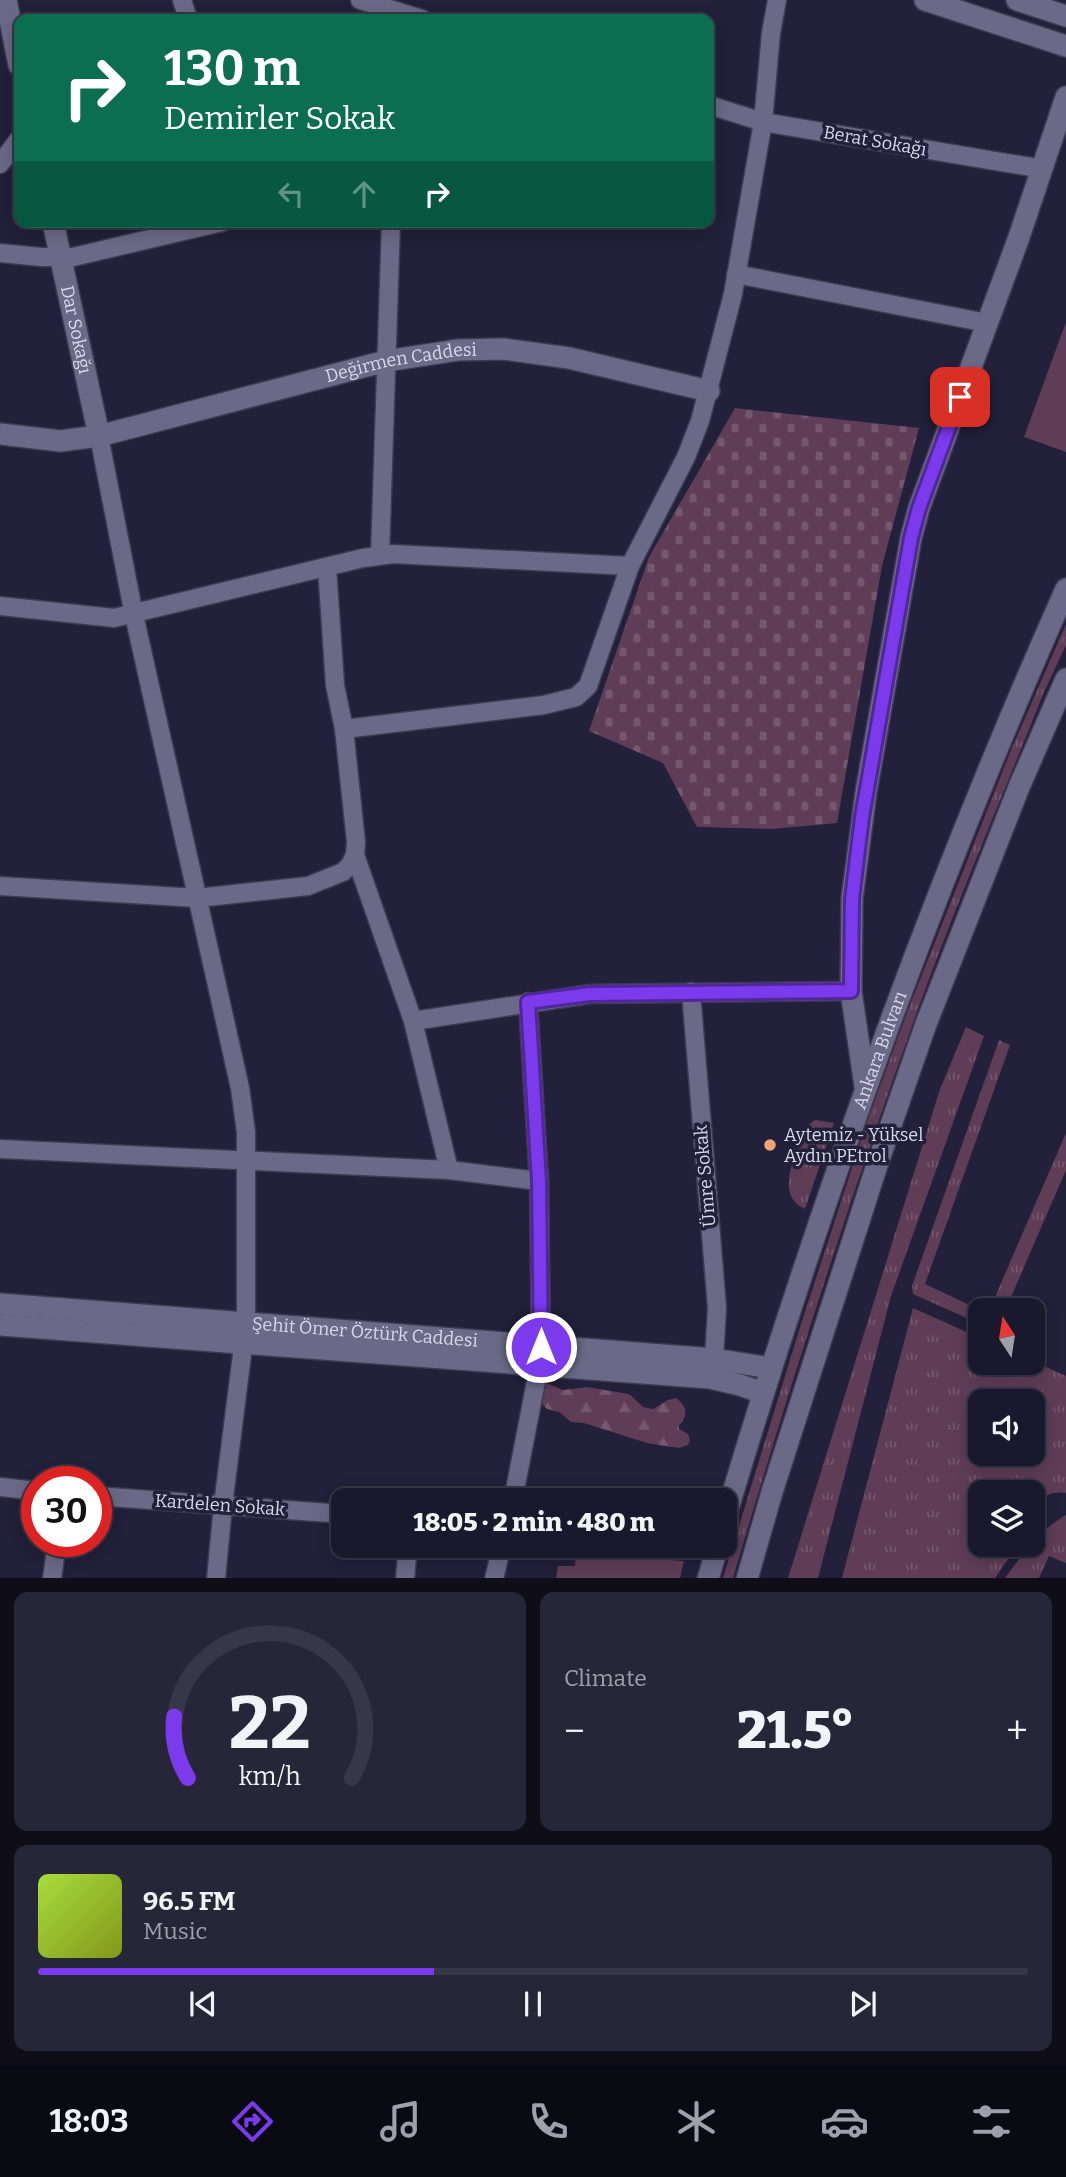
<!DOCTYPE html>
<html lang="en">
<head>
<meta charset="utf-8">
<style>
  body { margin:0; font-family:Bitter,serif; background:#272538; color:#f1f3f6; height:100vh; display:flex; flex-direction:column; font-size:26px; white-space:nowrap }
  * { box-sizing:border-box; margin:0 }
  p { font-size:23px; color:#9fa0a9 }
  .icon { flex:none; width:38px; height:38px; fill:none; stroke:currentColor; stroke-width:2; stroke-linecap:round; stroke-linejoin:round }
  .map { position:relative; height:1578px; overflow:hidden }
  .panel { display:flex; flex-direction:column; gap:14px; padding:14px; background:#0e0d18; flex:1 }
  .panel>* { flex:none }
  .banner { position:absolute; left:14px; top:14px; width:700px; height:214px; border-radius:14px; box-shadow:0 4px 18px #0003,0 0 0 2px #383748; background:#0b6e4f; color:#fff; overflow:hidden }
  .needle { width:46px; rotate:348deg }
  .buttons { position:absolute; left:968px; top:1298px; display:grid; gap:14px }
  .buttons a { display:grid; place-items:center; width:77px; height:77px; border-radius:14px; background:#1a182c; box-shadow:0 4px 18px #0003,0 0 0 2px #383748; font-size:35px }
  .speed { position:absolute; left:21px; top:1466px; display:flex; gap:14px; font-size:35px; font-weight:700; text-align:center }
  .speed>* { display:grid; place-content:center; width:91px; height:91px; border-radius:50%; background:#1a182c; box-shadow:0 4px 18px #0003,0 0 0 2px #383748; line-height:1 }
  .speed .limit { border:10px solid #d22; background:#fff; color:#111 }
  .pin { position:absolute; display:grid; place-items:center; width:60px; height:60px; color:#fff; margin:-30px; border-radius:14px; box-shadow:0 4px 10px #0006 }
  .me { position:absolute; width:77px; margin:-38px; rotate:0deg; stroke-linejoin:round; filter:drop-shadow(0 0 5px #0008) }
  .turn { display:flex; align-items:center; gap:24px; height:147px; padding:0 35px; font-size:32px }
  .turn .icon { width:91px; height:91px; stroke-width:2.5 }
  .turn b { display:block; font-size:49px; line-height:60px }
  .lanes { display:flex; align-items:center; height:66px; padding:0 35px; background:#0003; justify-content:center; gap:35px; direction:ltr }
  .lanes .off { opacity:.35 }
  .big { font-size:52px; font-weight:800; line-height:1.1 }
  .panel .card { flex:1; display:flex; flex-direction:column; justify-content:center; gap:10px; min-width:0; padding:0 24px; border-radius:14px; background:#272538 }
  .panel .dial { align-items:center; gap:0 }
  .dial svg { height:182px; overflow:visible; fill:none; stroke:#383748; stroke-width:7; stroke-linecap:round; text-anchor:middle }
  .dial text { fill:#f1f3f6; stroke:none }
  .song { display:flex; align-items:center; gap:21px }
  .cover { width:84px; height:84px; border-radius:10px; background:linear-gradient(135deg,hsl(80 70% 55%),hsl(70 70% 35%)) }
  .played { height:7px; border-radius:4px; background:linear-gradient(90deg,#7c3aed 40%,#383748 40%) }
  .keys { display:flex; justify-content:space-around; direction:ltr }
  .heat { display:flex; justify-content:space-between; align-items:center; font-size:38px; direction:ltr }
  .panel .tiles { flex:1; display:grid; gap:14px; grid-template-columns:1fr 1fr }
  .card:last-child { grid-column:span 2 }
  .trip { position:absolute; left:331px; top:1488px; width:406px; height:70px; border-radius:14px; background:#1a182c; box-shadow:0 4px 18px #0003,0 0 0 2px #383748; font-weight:800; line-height:70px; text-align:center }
  .tab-bar { display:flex; height:112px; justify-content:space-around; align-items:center; background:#0a0a12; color:#9fa0a9 }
  .tab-bar .icon { width:49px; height:49px }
  .tab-bar .on { color:#7c3aed }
  .tab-bar b { font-size:32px; color:#f1f3f6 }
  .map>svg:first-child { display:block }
  .grass { fill:url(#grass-tufts); fill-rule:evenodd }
  .forest { fill:url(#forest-firs) }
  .cemetery { fill:url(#cemetery-stones) }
  .garden { fill:#5f3d57 }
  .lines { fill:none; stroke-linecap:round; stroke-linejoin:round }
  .street-casing { stroke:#3d3b50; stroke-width:21 }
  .secondary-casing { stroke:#3d3b50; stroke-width:24 }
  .street { stroke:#6a6a88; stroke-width:18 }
  .secondary { stroke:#6a6a88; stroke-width:21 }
  .route-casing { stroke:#51269a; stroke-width:18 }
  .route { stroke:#7c3aed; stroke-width:12 }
  .poi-dot { fill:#efa377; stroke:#22203a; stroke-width:2.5 }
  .labels { text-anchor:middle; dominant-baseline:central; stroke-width:7; stroke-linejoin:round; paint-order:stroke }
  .street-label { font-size:18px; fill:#d8d8ea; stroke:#22203a }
  .poi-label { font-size:18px; fill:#d8d8ea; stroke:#22203a; text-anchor:start }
</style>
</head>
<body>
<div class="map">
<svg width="1066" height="1579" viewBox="0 0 1066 1579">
  <defs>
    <pattern id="grass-tufts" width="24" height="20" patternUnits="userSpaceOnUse" patternTransform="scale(1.75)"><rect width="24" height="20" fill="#5f3d57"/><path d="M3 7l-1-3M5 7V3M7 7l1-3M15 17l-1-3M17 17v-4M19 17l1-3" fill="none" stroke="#75586f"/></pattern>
    <pattern id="forest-firs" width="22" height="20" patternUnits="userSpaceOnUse" patternTransform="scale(1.75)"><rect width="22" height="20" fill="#5f3d57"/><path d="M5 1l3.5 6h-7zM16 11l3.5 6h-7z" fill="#75586f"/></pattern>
    <pattern id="cemetery-stones" width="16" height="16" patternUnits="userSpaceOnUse" patternTransform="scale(1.75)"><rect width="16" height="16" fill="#5f3d57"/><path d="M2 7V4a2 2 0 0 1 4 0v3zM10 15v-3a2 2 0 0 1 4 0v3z" fill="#75586f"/></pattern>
  </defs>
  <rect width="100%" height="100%" fill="#22203a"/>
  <g class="grass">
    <path d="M1066 624V645L1044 692C1003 795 959 897 921 1001 852 1192 790 1384 733 1578H723L801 1324 867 1122 908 1010 1011 750Z"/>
    <path d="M966 1027 984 1036 891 1296 818 1578H788L940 1089Z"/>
    <path d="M999 1040 1010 1045 925 1284 982 1311H980V1324L913 1294 912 1286Z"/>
    <path d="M815 1120 834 1123 805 1209C774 1195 796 1155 804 1132L807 1126Z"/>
    <path d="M1066 1133V1170L1005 1311H989Z"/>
    <path d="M913 1308 980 1338V1363H1032L1033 1361 1066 1376V1493C1051 1491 1041 1496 1033 1509L1032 1493H980V1545H1018L995 1578H842ZM980 1402H1032V1454H980Z"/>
    <path d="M1066 1515V1563L1049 1556 1039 1578H1005C1022 1555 1040 1530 1066 1515Z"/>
  </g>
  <path class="forest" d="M546 1383 563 1390 587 1387 629 1394 643 1407 653 1409 668 1400 676 1398C687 1406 689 1416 679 1425V1429L688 1434 690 1440 688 1445 679 1448 647 1443 584 1423 571 1422 559 1412 547 1409 542 1404 541 1392Z"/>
  <path class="cemetery" d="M735 408 919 428 882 566 837 823 773 829 697 827 663 763 589 731 649 557Z"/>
  <g class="garden">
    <path d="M1066 322V452L1024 437Z"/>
    <path d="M576 1553H577L684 1561 680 1578H556L558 1566H575Z"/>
  </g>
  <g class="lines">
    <defs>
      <g id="street">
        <path d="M182 0 188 19"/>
        <path d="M360 0 422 19"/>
        <path d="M709 105 763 122 1043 169"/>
        <path d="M0 164 19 139"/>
        <path d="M0 253 41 257H73L222 222"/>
        <path d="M736 274 987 323"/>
        <path d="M99 436 134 615 240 1088 246 1132V1323L223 1505 216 1579"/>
        <path d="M380 555 391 222"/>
        <path d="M0 606 114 618 363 558 393 554 630 566"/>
        <path d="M344 729 544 705 576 697 588 686 630 566 686 457 700 421 733 294 763 122 771 33 777 0"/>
        <path d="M355 855 413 1021 449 1170"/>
        <path d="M0 886 197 898 308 886 343 872 350 865 355 855 356 842 344 729 335 685 327 567"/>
        <path d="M691 992 717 1308 714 1359"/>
        <path d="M413 1021 590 994 851 991"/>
        <path d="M0 1149 449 1170 539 1181"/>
        <path d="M0 1487 37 1491"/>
        <path d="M96 1496 343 1514"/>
        <path d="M513 1500 539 1366 541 1347 539 1181 528 1002"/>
        <path d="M52 1579 57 1542"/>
        <path d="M405 1579 408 1545"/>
        <path d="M494 1579 502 1545"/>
      </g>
      <g id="secondary">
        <path d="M6 0 19 65"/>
        <path d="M925 0 1066 46"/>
        <path d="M1017 0 1066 16"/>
        <path id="s1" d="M53 222 99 436"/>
        <path id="s2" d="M0 434 60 441 99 436 386 361 458 350 503 349 569 358 709 391"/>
        <path d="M865 1086 851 991 852 899 866 792 911 538 919 508 1018 240 1066 97"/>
        <path id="s3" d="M0 1304 714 1359 771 1368"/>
        <path d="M0 1325 710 1378 740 1385 763 1393"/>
        <path id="s4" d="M724 1522C819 1204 931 892 1066 589"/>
        <path d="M708 1579 718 1545"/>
        <path d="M747 1579 772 1492 877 1165 926 1024 1019 787 1066 679"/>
      </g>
    </defs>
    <use href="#street" class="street-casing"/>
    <use href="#secondary" class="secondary-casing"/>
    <use href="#street" class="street"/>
    <use href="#secondary" class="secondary"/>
  </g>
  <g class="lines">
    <defs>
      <path id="route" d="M541 1347 539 1181 528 1002 590 994 851 991 852 899 862 817 911 538 919 508 960 397"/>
    </defs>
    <use href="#route" class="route-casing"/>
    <use href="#route" class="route"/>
  </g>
  <circle class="poi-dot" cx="770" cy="1145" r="7"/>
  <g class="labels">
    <g class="street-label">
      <text transform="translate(875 141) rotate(10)">Berat Sokağı</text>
      <text stroke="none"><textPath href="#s1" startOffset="110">Dar Sokağı</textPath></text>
      <text stroke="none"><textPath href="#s2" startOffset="411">Değirmen Caddesi</textPath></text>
      <text stroke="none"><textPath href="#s4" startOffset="497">Ankara Bulvarı</textPath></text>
      <text transform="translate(705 1176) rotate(-95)">Ümre Sokak</text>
      <text stroke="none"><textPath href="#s3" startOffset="366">Şehit Ömer Öztürk Caddesi</textPath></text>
      <text transform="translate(220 1505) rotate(4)">Kardelen Sokak</text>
    </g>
    <g class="poi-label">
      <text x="784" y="1135">Aytemiz - Yüksel<tspan x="784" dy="21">Aydın PEtrol</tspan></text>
    </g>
  </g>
</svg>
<div class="buttons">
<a><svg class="needle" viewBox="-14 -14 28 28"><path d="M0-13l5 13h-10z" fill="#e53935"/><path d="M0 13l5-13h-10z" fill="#9fa0a9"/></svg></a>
<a><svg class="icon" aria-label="sound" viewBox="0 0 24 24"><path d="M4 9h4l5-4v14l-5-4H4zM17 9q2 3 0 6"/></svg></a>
<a><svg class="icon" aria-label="layers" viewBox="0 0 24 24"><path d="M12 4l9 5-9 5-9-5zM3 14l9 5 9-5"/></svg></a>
</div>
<div class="speed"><div class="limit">30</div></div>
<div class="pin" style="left:960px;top:397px;background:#d93025"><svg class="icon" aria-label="arrive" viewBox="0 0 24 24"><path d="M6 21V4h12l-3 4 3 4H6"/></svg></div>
<svg class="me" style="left:541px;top:1347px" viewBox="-20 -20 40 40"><circle r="17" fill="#7c3aed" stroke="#fff" stroke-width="3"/><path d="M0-11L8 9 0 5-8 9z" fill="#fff"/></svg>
<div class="trip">18:05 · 2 min · 480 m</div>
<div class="banner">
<div class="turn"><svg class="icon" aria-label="right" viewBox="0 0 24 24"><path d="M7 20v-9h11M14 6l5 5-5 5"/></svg><div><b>130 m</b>Demirler Sokak</div></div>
<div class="lanes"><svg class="icon off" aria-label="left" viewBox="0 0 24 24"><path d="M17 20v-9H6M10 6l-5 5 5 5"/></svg><svg class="icon off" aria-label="ahead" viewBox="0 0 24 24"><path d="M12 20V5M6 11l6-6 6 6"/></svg><svg class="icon" aria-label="right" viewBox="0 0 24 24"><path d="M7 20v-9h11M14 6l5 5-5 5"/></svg></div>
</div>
</div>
<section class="panel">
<div class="tiles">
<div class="card dial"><svg viewBox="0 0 100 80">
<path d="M14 69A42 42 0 1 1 86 69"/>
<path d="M14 69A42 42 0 0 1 8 42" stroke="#7c3aed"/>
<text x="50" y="56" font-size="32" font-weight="700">22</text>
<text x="50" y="72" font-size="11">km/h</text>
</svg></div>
<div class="card"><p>Climate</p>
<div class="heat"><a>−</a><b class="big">21.5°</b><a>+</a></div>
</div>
<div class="card">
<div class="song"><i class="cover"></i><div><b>96.5 FM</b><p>Music</p></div></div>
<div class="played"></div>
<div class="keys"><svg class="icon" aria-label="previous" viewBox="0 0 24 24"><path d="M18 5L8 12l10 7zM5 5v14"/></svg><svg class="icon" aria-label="pause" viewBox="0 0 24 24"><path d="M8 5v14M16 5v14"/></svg><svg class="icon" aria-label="next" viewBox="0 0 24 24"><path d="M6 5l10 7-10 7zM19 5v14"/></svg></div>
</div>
</div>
</section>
<nav class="tab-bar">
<b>18:03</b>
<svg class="icon on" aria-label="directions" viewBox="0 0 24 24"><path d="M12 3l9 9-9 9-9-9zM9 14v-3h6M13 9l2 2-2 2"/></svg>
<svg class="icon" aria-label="music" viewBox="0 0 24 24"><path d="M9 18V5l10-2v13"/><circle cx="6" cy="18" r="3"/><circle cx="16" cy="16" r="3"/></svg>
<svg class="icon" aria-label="phone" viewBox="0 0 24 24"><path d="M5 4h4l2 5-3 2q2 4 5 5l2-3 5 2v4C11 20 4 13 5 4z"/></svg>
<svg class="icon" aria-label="climate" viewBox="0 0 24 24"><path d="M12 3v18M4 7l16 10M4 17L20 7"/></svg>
<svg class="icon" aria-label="car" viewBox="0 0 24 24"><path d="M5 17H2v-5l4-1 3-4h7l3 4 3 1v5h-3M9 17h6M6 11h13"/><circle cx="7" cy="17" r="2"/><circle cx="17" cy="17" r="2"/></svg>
<svg class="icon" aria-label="filters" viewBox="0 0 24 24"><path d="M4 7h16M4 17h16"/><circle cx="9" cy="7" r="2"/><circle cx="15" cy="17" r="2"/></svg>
</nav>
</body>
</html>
